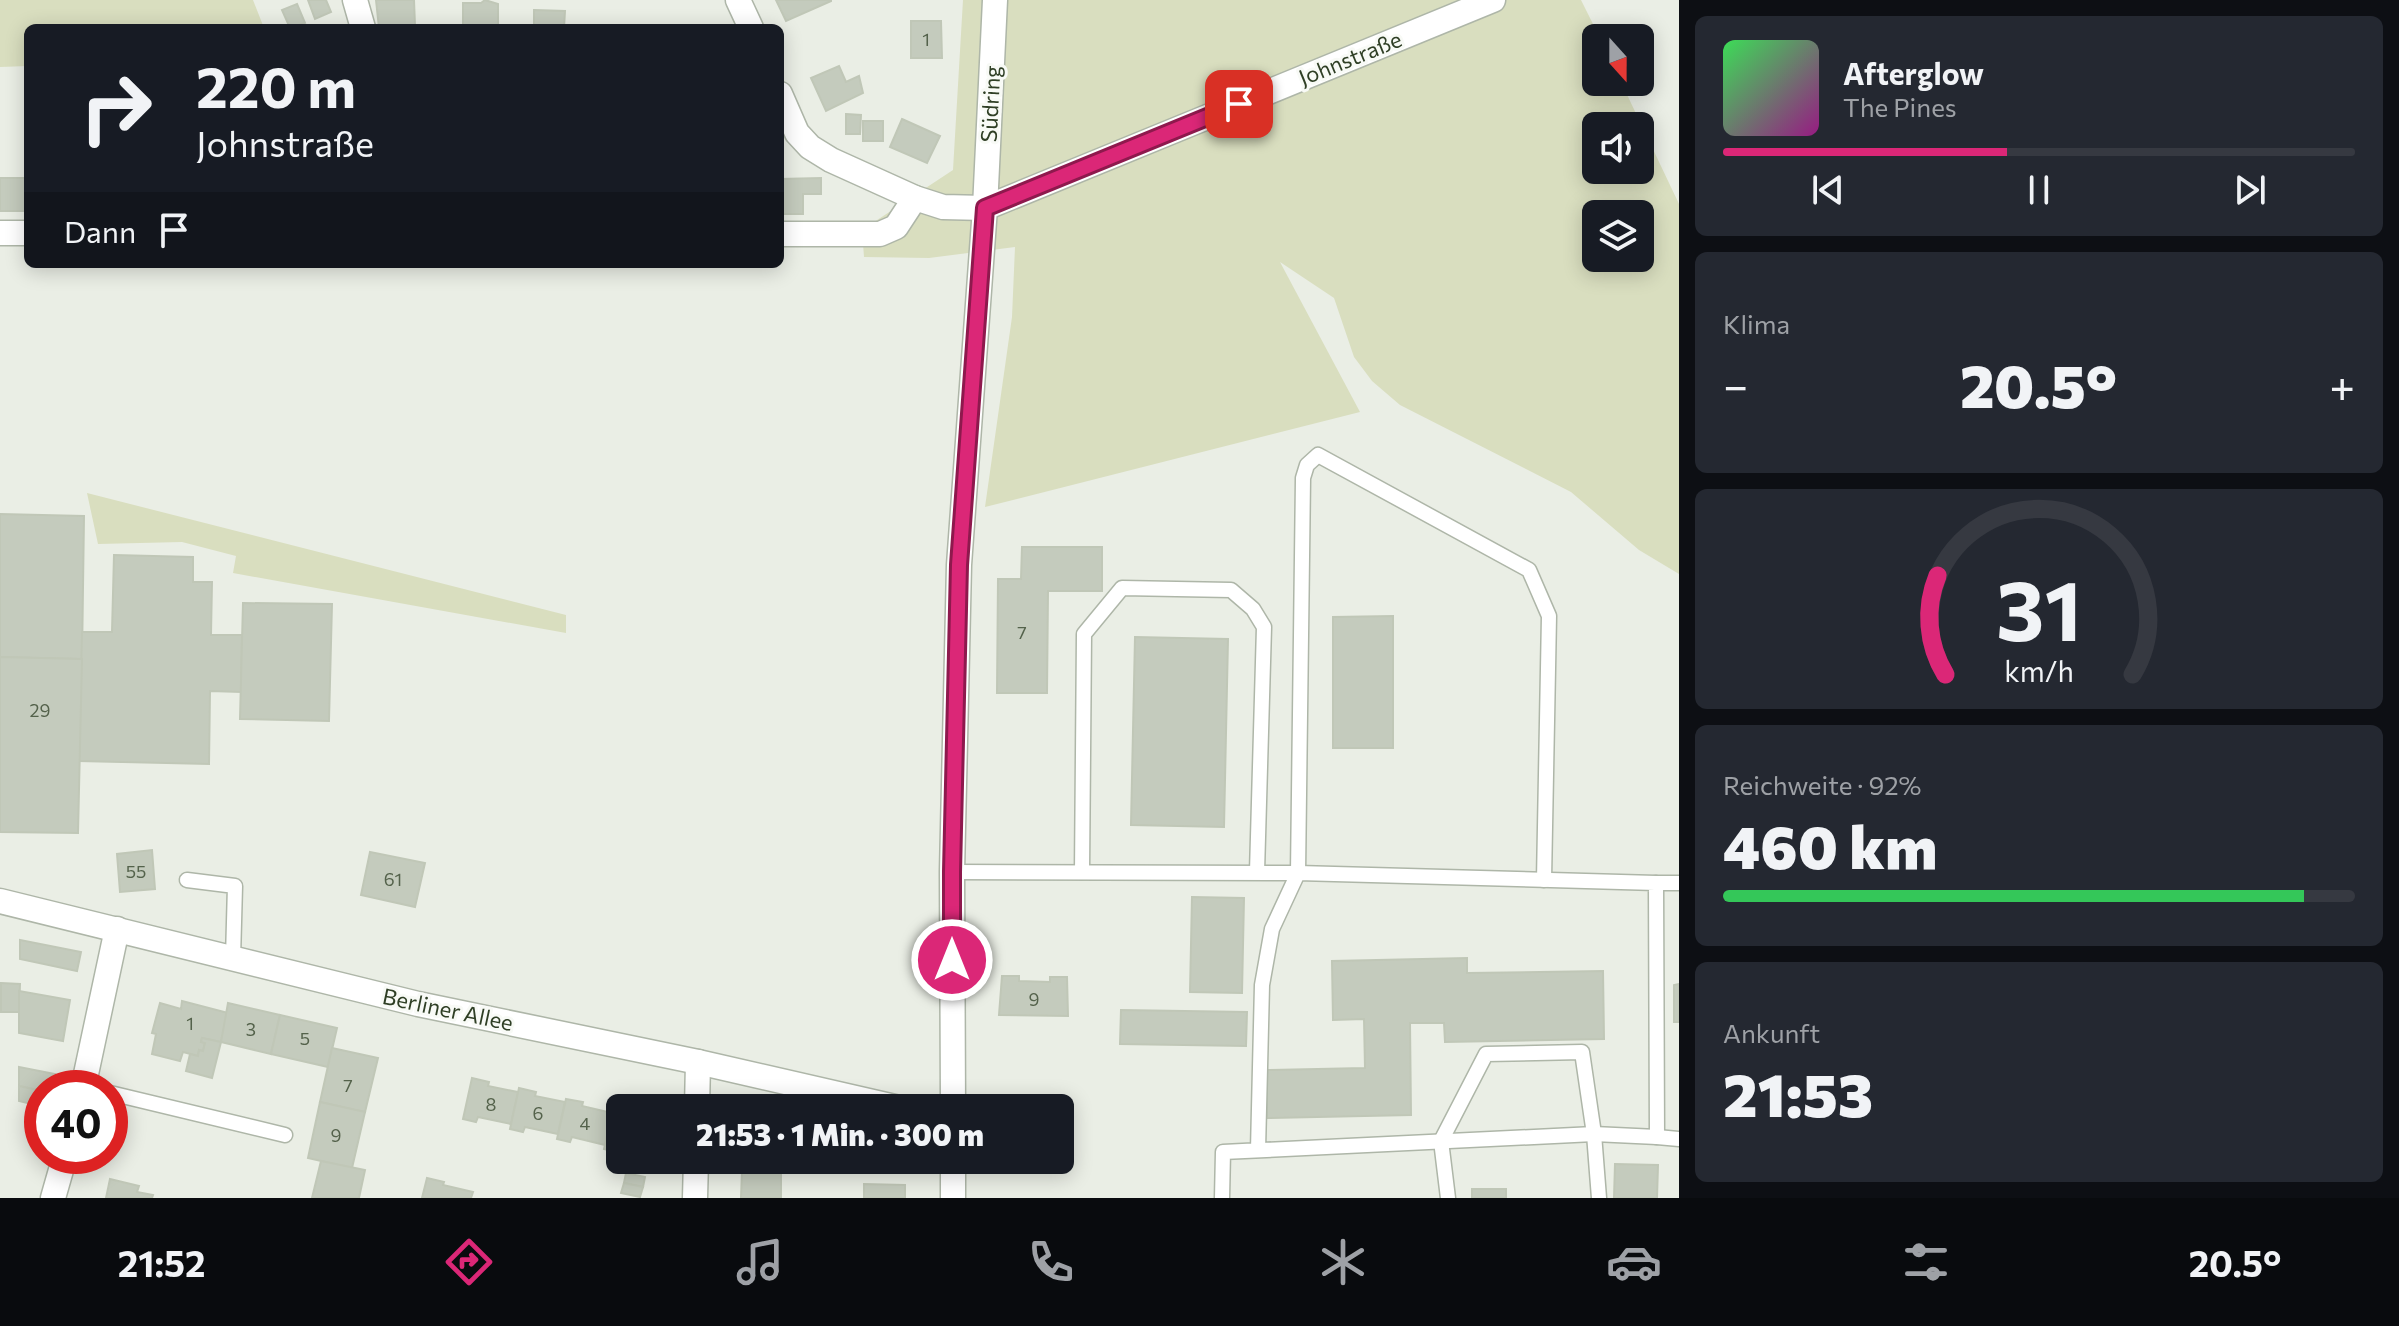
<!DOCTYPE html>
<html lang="de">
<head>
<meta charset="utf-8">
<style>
  body { margin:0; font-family:Commissioner,sans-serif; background:#242831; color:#f1f3f6; height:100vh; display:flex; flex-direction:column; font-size:30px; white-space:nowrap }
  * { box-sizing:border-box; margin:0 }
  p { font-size:26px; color:#9ea1a6 }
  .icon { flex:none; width:44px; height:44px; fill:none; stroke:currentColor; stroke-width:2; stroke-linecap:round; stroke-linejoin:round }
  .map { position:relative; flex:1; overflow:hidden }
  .details { display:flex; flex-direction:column; gap:16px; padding:16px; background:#0d0f14; width:720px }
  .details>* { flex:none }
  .hud { position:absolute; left:24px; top:24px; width:760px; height:244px; border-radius:12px; box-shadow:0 4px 20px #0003; background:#171b24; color:#f1f3f6; overflow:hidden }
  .needle { width:52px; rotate:159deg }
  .buttons { position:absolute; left:1582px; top:24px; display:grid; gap:16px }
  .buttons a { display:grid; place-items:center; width:72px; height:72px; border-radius:12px; background:#171b24; box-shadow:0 4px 20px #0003; font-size:40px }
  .speed { position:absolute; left:24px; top:1070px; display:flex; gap:16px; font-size:40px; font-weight:700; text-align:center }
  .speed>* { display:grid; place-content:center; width:104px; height:104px; border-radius:50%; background:#171b24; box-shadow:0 4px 20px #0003; line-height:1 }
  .speed .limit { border:12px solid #d22; background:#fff; color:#111 }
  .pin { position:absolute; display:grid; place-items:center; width:68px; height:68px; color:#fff; margin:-34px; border-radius:16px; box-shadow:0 4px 12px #0006 }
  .me { position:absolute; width:88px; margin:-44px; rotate:0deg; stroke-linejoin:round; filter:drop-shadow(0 0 6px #0008) }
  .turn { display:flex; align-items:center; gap:28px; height:168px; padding:0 40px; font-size:36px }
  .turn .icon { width:104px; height:104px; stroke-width:2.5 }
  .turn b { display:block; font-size:56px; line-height:68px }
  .then { display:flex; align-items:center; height:76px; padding:0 40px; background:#0003; gap:16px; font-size:30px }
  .big { font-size:60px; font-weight:800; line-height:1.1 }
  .details .tile { flex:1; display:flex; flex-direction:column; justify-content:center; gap:12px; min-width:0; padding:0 28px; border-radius:12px; background:#242831 }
  .details .dial { align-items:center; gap:0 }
  .dial svg { height:208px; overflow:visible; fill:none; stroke:#363941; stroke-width:7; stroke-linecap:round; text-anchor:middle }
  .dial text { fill:#f1f3f6; stroke:none }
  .song { display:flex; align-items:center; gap:24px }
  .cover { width:96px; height:96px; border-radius:12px; background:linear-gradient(135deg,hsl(130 70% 55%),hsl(310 70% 35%)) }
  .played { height:8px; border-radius:4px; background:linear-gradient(90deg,#db2777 45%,#363941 45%) }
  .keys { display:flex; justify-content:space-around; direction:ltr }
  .heat { display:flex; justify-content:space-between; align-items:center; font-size:44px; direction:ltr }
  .charge { height:12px; border-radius:6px; background:linear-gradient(90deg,#34c759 92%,#363941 0) }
  .trip { position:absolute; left:606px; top:1094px; width:468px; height:80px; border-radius:12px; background:#171b24; box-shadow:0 4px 20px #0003; font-weight:800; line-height:80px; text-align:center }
  .tabs { display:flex; height:128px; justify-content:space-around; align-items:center; background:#090b0e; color:#9ea1a6 }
  .tabs .icon { width:56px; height:56px }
  .tabs .on { color:#db2777 }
  .tabs b { font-size:36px; color:#f1f3f6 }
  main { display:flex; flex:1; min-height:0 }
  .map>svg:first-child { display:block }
  .green { fill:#d9debf; fill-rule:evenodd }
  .building { fill:#c4cbbd; stroke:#c0c7b7; stroke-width:2 }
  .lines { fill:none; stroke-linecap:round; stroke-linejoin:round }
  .service-casing { stroke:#aeb6a8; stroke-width:17 }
  .minor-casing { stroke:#aeb6a8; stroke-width:27 }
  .tertiary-casing { stroke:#aeb6a8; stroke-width:27 }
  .service { stroke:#fff; stroke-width:14 }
  .minor { stroke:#fff; stroke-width:24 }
  .tertiary { stroke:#fff; stroke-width:24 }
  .route-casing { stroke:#8e194d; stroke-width:20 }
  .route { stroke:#db2777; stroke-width:14 }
  .labels { text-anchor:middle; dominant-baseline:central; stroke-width:6; stroke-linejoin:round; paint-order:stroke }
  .number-label { font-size:18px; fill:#54624b }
  .street-label { font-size:22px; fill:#2f3f25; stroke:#f8faf6 }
</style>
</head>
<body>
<main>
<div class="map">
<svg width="1679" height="1198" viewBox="0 0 1679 1198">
  <rect width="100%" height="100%" fill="#eaeee5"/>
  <g class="green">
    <path d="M0 0H253L264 28H28V66L0 67Z"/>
    <path d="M963 0H1581L1600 38H1596V82H1621L1679 204V574L1639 550 1571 492 1400 405 1372 381 1354 357 1334 298 1280 262 1360 412 985 507 1012 317 1015 247 929 258 864 257 862 230 953 170ZM1596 126H1640V170H1596ZM1596 214H1640V258H1596Z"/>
    <path d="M87 493 566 615V633L233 573 236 556 182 542 98 544Z"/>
  </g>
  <g class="building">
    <path d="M308 0H326L331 12 315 19Z"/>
    <path d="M376 0H414L415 26 379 28Z"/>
    <path d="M485 0 498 4V28H463V3H481Z"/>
    <path d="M776 0H831V1L786 21Z"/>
    <path d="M297 4 305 23 290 28 282 10Z"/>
    <path d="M534 10 565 11 564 28H534Z"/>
    <path d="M911 21H941L942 58H911Z"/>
    <path d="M839 66 846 82 859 76 863 93 826 111 811 78Z"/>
    <path d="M846 114 861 115 860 134H846Z"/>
    <path d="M902 119 940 136 927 163 890 147Z"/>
    <rect x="863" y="121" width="20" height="20"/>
    <rect x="0" y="178" width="28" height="33"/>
    <path d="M821 178V194H803V214H780V179Z"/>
    <path d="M0 514 84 516 82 659 0 657Z"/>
    <path d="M1022 547H1102V591H1048L1047 693H997L998 579H1021Z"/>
    <path d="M114 555 193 557V582H212L211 635H242L241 692 210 691 209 764 79 761 82 632H112Z"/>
    <path d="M243 603 332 604 329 721 240 719Z"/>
    <path d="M1393 616V748H1333V617Z"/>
    <path d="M1135 637 1228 639 1224 827 1131 825Z"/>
    <path d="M0 657 82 659 78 833 0 832Z"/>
    <path d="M152 850 155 889 120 892 117 854Z"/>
    <path d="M370 852 425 863 415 907 361 895Z"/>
    <path d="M1192 897 1244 898 1242 993 1190 992Z"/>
    <path d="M20 940 81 952 77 971 20 959Z"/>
    <path d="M1467 958V973L1603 971 1604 1039 1445 1042 1444 1023H1410L1411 1115 1267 1118 1266 1070 1365 1068 1364 1019 1333 1020 1332 961Z"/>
    <path d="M1002 976H1019V981L1050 982V977H1067L1068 1016 999 1015Z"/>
    <path d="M1 983 20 984 19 1012H1Z"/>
    <path d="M1679 984V1022H1674V985Z"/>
    <path d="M19 991 70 1000 63 1041 19 1033Z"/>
    <path d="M182 1001 228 1013 221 1042 202 1038 201 1042 205 1043 203 1051 199 1050 198 1056 183 1052 180 1061 152 1054 156 1034 152 1033 160 1003 181 1009Z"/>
    <path d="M228 1003 280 1015 271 1054 221 1042Z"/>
    <path d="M1121 1010 1247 1012 1246 1046 1120 1044Z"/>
    <path d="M280 1015 337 1028 328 1067 271 1054Z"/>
    <path d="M202 1038 221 1042 212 1078 186 1071 190 1054 198 1056 199 1050 203 1051 205 1043 201 1042Z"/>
    <path d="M332 1048 378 1058 365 1112 320 1102Z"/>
    <path d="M19 1067 55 1074 52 1088H42V1091L19 1086Z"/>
    <path d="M472 1078 489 1082 488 1086 518 1092 511 1124 478 1117 476 1122 463 1119Z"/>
    <path d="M19 1086 42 1091 40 1106 19 1101Z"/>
    <path d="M519 1088 536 1092 535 1096 565 1102 558 1134 525 1127 523 1132 510 1129Z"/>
    <path d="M999 1096H1016V1102H1047V1097H1065V1136H1060V1108H996Z"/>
    <path d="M566 1099 583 1102 582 1106 612 1113 605 1145 572 1137 570 1142 557 1139Z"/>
    <path d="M320 1102 365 1112 352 1168 308 1158Z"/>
    <path d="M613 1109 620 1111V1147L617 1152 604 1149Z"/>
    <path d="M742 1160H781V1173L742 1171Z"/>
    <path d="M321 1161 365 1170 359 1198H312Z"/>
    <path d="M1615 1164 1658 1165 1657 1198H1614Z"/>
    <path d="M742 1171 781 1173V1198H741Z"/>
    <path d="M626 1173 645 1177 643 1187 624 1183Z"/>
    <path d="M427 1178 444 1182 443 1185 473 1192 471 1198H422Z"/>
    <path d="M110 1179 139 1186 137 1192 153 1195 152 1198H106Z"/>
    <path d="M624 1183 643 1187 640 1197 621 1193Z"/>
    <path d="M864 1184 905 1185V1198H864Z"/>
    <rect x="1472" y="1189" width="34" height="9"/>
  </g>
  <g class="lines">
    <defs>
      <g id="service">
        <path d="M952 872 1298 873 1303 478 1307 465 1318 455 1529 570 1549 616 1544 880"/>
        <path d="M1082 872 1084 634 1122 588 1231 590 1253 609 1264 627 1257 872"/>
        <path d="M187 880 235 886 233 958"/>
        <path d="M1656 883H1679"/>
        <path d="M110 1093 285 1135"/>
        <path d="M1657 1137 1679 1139"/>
        <path d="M1222 1198 1223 1152 1594 1134 1657 1137 1656 883 1298 873 1272 929 1262 985 1258 1150"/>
        <path d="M1448 1198 1441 1141 1486 1054 1582 1052 1594 1134 1599 1198"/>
      </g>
      <g id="minor">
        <path d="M355 0 363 28"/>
        <path d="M738 0 751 28"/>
        <path d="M780 94 797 133 810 147 831 160 915 198 943 207 985 208 1493 0"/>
        <path d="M0 233H28"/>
        <path d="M780 234H880L896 227 915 198"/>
        <path d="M0 901 418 1004 698 1062 899 1108"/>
        <path d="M83 1088 117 929"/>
        <path d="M697 1108 698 1062"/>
        <path d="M53 1198 65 1156"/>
        <path d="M695 1198 696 1160"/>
      </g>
      <g id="tertiary">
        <path d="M953 1108 952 872 959 565 985 208 995 0"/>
        <path d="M953 1198V1160"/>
      </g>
    </defs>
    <use href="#service" class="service-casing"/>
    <use href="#minor" class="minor-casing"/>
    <use href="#tertiary" class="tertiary-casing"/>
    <use href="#service" class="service"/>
    <use href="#minor" class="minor"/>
    <use href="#tertiary" class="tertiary"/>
  </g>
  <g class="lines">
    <defs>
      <path id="route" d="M952 960V872L959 565 985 208 1239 104"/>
    </defs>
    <use href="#route" class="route-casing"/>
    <use href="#route" class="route"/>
  </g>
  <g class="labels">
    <g class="number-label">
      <text x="926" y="39">1</text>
      <text x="1022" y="632">7</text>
      <text x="40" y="710">29</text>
      <text x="136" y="871">55</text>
      <text x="393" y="879">61</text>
      <text x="1034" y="999">9</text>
      <text x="190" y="1023">1</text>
      <text x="251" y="1029">3</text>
      <text x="305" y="1038">5</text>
      <text x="348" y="1085">7</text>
      <text x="491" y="1104">8</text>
      <text x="538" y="1113">6</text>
      <text x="585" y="1123">4</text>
      <text x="336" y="1135">9</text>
    </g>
    <g class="street-label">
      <text transform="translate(1350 58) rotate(-22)">Johnstraße</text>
      <text transform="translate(990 104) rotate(-87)">Südring</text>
      <text transform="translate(448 1009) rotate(12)">Berliner Allee</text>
    </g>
  </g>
</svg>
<div class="buttons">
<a><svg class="needle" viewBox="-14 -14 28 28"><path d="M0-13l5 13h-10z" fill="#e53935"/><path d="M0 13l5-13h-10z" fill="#9ea1a6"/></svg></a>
<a><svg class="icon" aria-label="sound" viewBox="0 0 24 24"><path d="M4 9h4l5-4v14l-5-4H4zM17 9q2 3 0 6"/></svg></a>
<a><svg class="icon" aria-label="layers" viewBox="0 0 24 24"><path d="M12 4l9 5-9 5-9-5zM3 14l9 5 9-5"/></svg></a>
</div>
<div class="speed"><div class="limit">40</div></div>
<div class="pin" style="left:1239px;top:104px;background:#d93025"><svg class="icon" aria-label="arrive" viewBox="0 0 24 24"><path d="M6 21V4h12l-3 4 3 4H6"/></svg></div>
<svg class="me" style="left:952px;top:960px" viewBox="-20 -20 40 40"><circle r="17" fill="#db2777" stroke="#fff" stroke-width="3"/><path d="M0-11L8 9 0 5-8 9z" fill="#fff"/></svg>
<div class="trip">21:53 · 1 Min. · 300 m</div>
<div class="hud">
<div class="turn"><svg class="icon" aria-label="right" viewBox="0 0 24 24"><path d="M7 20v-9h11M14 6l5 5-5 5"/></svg><div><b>220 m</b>Johnstraße</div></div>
<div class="then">Dann<svg class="icon" aria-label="arrive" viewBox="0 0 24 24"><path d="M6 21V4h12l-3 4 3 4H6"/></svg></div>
</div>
</div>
<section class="details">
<div class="tile">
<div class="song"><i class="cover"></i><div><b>Afterglow</b><p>The Pines</p></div></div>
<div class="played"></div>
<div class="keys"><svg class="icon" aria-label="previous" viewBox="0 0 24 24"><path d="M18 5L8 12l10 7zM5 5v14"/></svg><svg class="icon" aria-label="pause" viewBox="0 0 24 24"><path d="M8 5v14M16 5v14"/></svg><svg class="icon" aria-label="next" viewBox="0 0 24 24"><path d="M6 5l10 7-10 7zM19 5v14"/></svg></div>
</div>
<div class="tile"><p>Klima</p>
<div class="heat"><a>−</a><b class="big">20.5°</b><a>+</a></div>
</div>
<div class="tile dial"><svg viewBox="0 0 100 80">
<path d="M14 69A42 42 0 1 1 86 69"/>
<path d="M14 69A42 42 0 0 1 11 31" stroke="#db2777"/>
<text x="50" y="56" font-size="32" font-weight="700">31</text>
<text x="50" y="72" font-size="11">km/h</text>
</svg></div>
<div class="tile"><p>Reichweite · 92%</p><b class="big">460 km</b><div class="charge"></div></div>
<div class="tile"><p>Ankunft</p><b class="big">21:53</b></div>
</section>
</main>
<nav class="tabs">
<b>21:52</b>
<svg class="icon on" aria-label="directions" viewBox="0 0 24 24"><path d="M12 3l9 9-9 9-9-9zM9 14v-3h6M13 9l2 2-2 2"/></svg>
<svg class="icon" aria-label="music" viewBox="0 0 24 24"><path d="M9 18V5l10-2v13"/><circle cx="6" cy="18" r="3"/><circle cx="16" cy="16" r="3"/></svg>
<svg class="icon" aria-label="phone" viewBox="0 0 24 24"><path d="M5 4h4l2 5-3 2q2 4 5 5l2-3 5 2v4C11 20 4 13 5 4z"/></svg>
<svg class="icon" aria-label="climate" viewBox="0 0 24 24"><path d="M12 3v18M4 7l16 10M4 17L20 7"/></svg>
<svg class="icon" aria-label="car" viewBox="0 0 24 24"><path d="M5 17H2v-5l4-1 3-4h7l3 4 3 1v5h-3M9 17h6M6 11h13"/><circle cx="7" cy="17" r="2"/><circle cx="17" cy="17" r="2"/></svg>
<svg class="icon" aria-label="filters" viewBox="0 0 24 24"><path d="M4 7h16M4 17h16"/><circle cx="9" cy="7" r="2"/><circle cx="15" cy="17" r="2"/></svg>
<b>20.5°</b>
</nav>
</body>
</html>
